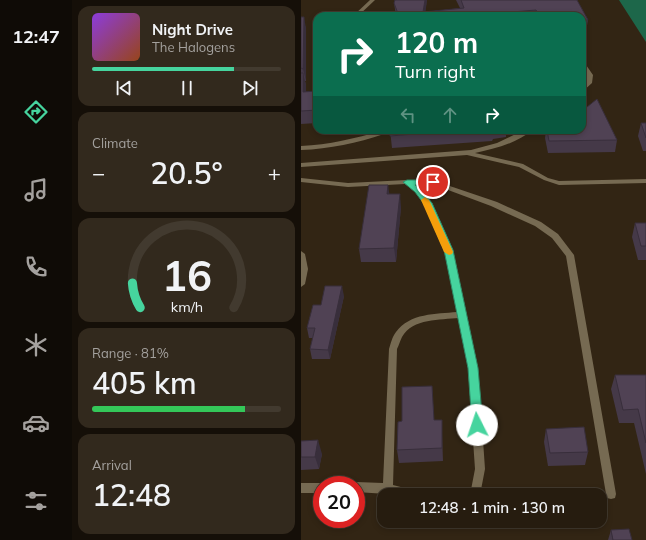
<!DOCTYPE html>
<html lang="en">
<head>
<meta charset="utf-8">
<style>
  body { margin:0; font-family:Mulish,sans-serif; background:#32291d; color:#f1f3f6; height:100vh; display:flex; flex-direction:column; font-size:15px; white-space:nowrap }
  * { box-sizing:border-box; margin:0 }
  p { font-size:13px; color:#a4a19e }
  .icon { flex:none; width:22px; height:22px; fill:none; stroke:currentColor; stroke-width:2; stroke-linecap:round; stroke-linejoin:round }
  .map { position:relative; flex:1; overflow:hidden }
  .side { display:flex; flex-direction:column; gap:6px; padding:6px; background:#150f08; width:229px }
  .side>* { flex:none }
  .hud { position:absolute; left:12px; top:12px; width:273px; height:122px; border-radius:12px; box-shadow:0 2px 6px #0003,0 0 0 1px #423a2f; background:#0b6e4f; color:#fff; overflow:hidden }
  .speed { position:absolute; left:12px; top:476px; display:flex; gap:8px; font-size:20px; font-weight:700; text-align:center }
  .speed>* { display:grid; place-content:center; width:52px; height:52px; border-radius:50%; background:#261c0f; box-shadow:0 2px 6px #0003,0 0 0 1px #423a2f; line-height:1 }
  .speed .limit { border:6px solid #d22; background:#fff; color:#111 }
  .pin { position:absolute; display:grid; place-items:center; width:34px; height:34px; color:#fff; margin:-17px; border:2px solid #fff; border-radius:50%; box-shadow:0 1px 4px #0007 }
  .me { position:absolute; width:44px; margin:-22px; rotate:356deg; stroke-linejoin:round; filter:drop-shadow(0 0 3px #0008) }
  .turn { display:flex; align-items:center; gap:14px; height:84px; padding:0 16px; font-size:18px }
  .turn .icon { width:52px; height:52px; stroke-width:2.5 }
  .turn b { display:block; font-size:28px; line-height:34px }
  .lanes { display:flex; align-items:center; height:38px; padding:0 16px; background:#0003; justify-content:center; gap:20px; direction:ltr }
  .lanes .off { opacity:.35 }
  .big { font-size:30px; font-weight:600; line-height:1.1 }
  .side .card { flex:1; display:flex; flex-direction:column; justify-content:center; gap:6px; min-width:0; padding:0 14px; border-radius:12px; background:#32291d }
  .side .dial { align-items:center; gap:0 }
  .dial svg { height:104px; overflow:visible; fill:none; stroke:#423a2f; stroke-width:7; stroke-linecap:round; text-anchor:middle }
  .dial text { fill:#f1f3f6; stroke:none }
  .song { display:flex; align-items:center; gap:12px }
  .cover { width:48px; height:48px; border-radius:6px; background:linear-gradient(135deg,hsl(270 70% 55%),hsl(20 70% 35%)) }
  .played { height:4px; border-radius:2px; background:linear-gradient(90deg,#46d49e 75%,#423a2f 75%) }
  .keys { display:flex; justify-content:space-around; direction:ltr }
  .heat { display:flex; justify-content:space-between; align-items:center; font-size:22px; direction:ltr }
  .charge { height:6px; border-radius:3px; background:linear-gradient(90deg,#34c759 81%,#423a2f 0) }
  .trip { position:absolute; left:76px; top:488px; width:230px; height:40px; border-radius:12px; background:#261c0f; box-shadow:0 2px 6px #0003,0 0 0 1px #423a2f; font-weight:600; line-height:40px; text-align:center }
  main { display:flex; flex:1; min-height:0 }
  .tabs { display:flex; flex-direction:column; width:72px; justify-content:space-around; align-items:center; background:#0f0b06; color:#a4a19e }
  .tabs .icon { width:28px; height:28px }
  .tabs .current { color:#46d49e }
  .tabs b { font-size:18px; color:#f1f3f6 }
  .map>svg:first-child { display:block }
  .forest { fill:#1d674a }
  .lines { fill:none; stroke-linecap:round; stroke-linejoin:round }
  .lane { fill:#766a52; fill-rule:evenodd }
  .wall { fill:#453948 }
  .shaded-wall { fill:#382e3b }
  .building { fill:#504254; stroke:#382e3b }
  .route { fill:#46d49e; stroke:#2e8a67 }
  .slow { fill:#f59e0b }
</style>
</head>
<body>
<main>
<nav class="tabs">
<b>12:47</b>
<svg class="icon current" aria-label="directions" viewBox="0 0 24 24"><path d="M12 3l9 9-9 9-9-9zM9 14v-3h6M13 9l2 2-2 2"/></svg>
<svg class="icon" aria-label="music" viewBox="0 0 24 24"><path d="M9 18V5l10-2v13"/><circle cx="6" cy="18" r="3"/><circle cx="16" cy="16" r="3"/></svg>
<svg class="icon" aria-label="phone" viewBox="0 0 24 24"><path d="M5 4h4l2 5-3 2q2 4 5 5l2-3 5 2v4C11 20 4 13 5 4z"/></svg>
<svg class="icon" aria-label="climate" viewBox="0 0 24 24"><path d="M12 3v18M4 7l16 10M4 17L20 7"/></svg>
<svg class="icon" aria-label="car" viewBox="0 0 24 24"><path d="M5 17H2v-5l4-1 3-4h7l3 4 3 1v5h-3M9 17h6M6 11h13"/><circle cx="7" cy="17" r="2"/><circle cx="17" cy="17" r="2"/></svg>
<svg class="icon" aria-label="filters" viewBox="0 0 24 24"><path d="M4 7h16M4 17h16"/><circle cx="9" cy="7" r="2"/><circle cx="15" cy="17" r="2"/></svg>
</nav>
<section class="side">
<div class="card">
<div class="song"><i class="cover"></i><div><b>Night Drive</b><p>The Halogens</p></div></div>
<div class="played"></div>
<div class="keys"><svg class="icon" aria-label="previous" viewBox="0 0 24 24"><path d="M18 5L8 12l10 7zM5 5v14"/></svg><svg class="icon" aria-label="pause" viewBox="0 0 24 24"><path d="M8 5v14M16 5v14"/></svg><svg class="icon" aria-label="next" viewBox="0 0 24 24"><path d="M6 5l10 7-10 7zM19 5v14"/></svg></div>
</div>
<div class="card"><p>Climate</p>
<div class="heat"><a>−</a><b class="big">20.5°</b><a>+</a></div>
</div>
<div class="card dial"><svg viewBox="0 0 100 80">
<path d="M14 69A42 42 0 1 1 86 69"/>
<path d="M14 69A42 42 0 0 1 8 50" stroke="#46d49e"/>
<text x="50" y="56" font-size="32" font-weight="700">16</text>
<text x="50" y="72" font-size="11">km/h</text>
</svg></div>
<div class="card"><p>Range · 81%</p><b class="big">405 km</b><div class="charge"></div></div>
<div class="card"><p>Arrival</p><b class="big">12:48</b></div>
</section>
<div class="map">
<svg width="345" height="540" viewBox="0 0 345 540">
  <rect width="100%" height="100%" fill="#322514"/>
  <path class="forest" d="M318 0H345V42Z"/>
  <g class="lines">
    <g class="lane">
      <path d="M69 0H74L57 16H52Z"/>
      <path d="M281 61 283 62 292 75 291 83 281 92V87L285 83 286 75 281 67Z"/>
      <path d="M223 130H231C217 143 193 149 174 153L222 164 247 178 258 181 345 179V183L258 185 243 180 218 167 166 155 0 167V163L13 162 170 150 196 143Z"/>
      <path d="M81 131 84 133 83 134C56 143 29 149 0 150V146C28 145 54 138 81 131Z"/>
      <path d="M0 178 47 183 106 180 134 181 196 202 240 222 257 234 273 255 315 494 314 498 310 499 306 498 305 494 265 256 251 238 234 226 190 206 131 184H113L118 188 131 203 152 250 177 368 184 469 179 495H169L174 469 167 368 158 318C139 320 112 318 101 337 99 341 98 345 96 349L92 485 115 491 116 495C96 495 76 493 55 492V485H51L55 482 82 483 88 349C90 343 91 337 95 332 109 313 135 314 156 312L144 250 124 204 114 192 104 184 47 187 0 182Z"/>
      <path d="M0 251 4 254 7 269 4 284 0 287Z"/>
      <path d="M0 483H21L25 485H21V493H0Z"/>
    </g>
  </g>
  <g class="wall">
    <path d="M94 0H126L124 12 159 8 155 0H276L287 20 285 31H281V16H95L93 3Z"/>
    <path d="M0 17 5 28V81H4L5 85V92L16 91V123L0 124Z"/>
    <path d="M340 123H345V151H342L337 136Z"/>
    <path d="M89 130H205V137L192 139 191 141 91 148Z"/>
    <path d="M245 130H281L316 140 314 152 247 153 244 138Z"/>
    <path d="M88 194 100 207 95 262H60L58 249Z"/>
    <path d="M334 223H345V260H337L331 237Z"/>
    <path d="M43 296 29 359H11L9 349 12 338H8L6 328 20 305Z"/>
    <path d="M314 375H345V474L333 423H318L310 389Z"/>
    <path d="M131 386 133 420 141 433 142 461 98 463 96 450 101 421Z"/>
    <path d="M245 429 287 452 284 465 247 466 243 442Z"/>
    <path d="M0 441 21 454 18 469 0 470Z"/>
    <path d="M310 530 312 540H307Z"/>
  </g>
  <g class="shaded-wall">
    <path d="M124 0H126L124 16 122 12Z"/>
    <path d="M3 17 5 28V81L2 69Z"/>
    <path d="M2 73 5 85V105L2 92Z"/>
    <path d="M87 185 89 198 86 194Z"/>
    <path d="M99 194 100 207 95 262 93 248Z"/>
    <path d="M41 286 43 296 29 359 27 350Z"/>
    <path d="M17 440 21 454 18 469 14 457Z"/>
  </g>
  <g class="building">
    <path d="M94 0H124L122 12 163 8 160 0H276L287 20H281V16H239L235 10 176 15V16H98L93 3Z"/>
    <path d="M0 17H3L2 69 0 68Z"/>
    <path d="M0 73H2V92L16 91V110L0 111Z"/>
    <path d="M296 99 316 140 248 141 246 130H281V111Z"/>
    <path d="M340 123H345V138Z"/>
    <path d="M89 130H162L89 136Z"/>
    <path d="M68 185H87L86 194H99L93 248 58 249Z"/>
    <path d="M334 223H345V246H340Z"/>
    <path d="M24 286H41L27 350 9 349 14 328H6L12 305H20Z"/>
    <path d="M314 375H345V443L337 409 322 410Z"/>
    <path d="M131 386 133 420H141V448L96 450 97 422 101 421V387Z"/>
    <path d="M283 427 287 452 249 453 245 429Z"/>
    <path d="M17 440 14 457H0V441Z"/>
    <path d="M328 529 331 540H312L310 530Z"/>
  </g>
  <path class="route" d="M106 180H132L135 182 132 185H114L119 188 131 203 152 250 177 368 182 425 180 429 176 430 172 429 171 425 167 368 143 250 123 204 114 192 102 182Z"/>
  <path class="slow" d="M124 197 128 200 152 252 151 254 148 255 143 252 120 200Z"/>
</svg>
<div class="speed"><div class="limit">20</div></div>
<div class="pin" style="left:132px;top:182px;background:#d93025"><svg class="icon" aria-label="arrive" viewBox="0 0 24 24"><path d="M6 21V4h12l-3 4 3 4H6"/></svg></div>
<svg class="me" style="left:176px;top:425px" viewBox="-20 -20 40 40"><circle r="19" fill="#fff"/><path d="M0-13L10 11 0 6-10 11z" fill="#46d49e"/></svg>
<div class="trip">12:48 · 1 min · 130 m</div>
<div class="hud">
<div class="turn"><svg class="icon" aria-label="right" viewBox="0 0 24 24"><path d="M7 20v-9h11M14 6l5 5-5 5"/></svg><div><b>120 m</b>Turn right</div></div>
<div class="lanes"><svg class="icon off" aria-label="left" viewBox="0 0 24 24"><path d="M17 20v-9H6M10 6l-5 5 5 5"/></svg><svg class="icon off" aria-label="ahead" viewBox="0 0 24 24"><path d="M12 20V5M6 11l6-6 6 6"/></svg><svg class="icon" aria-label="right" viewBox="0 0 24 24"><path d="M7 20v-9h11M14 6l5 5-5 5"/></svg></div>
</div>
</div>
</main>
</body>
</html>
